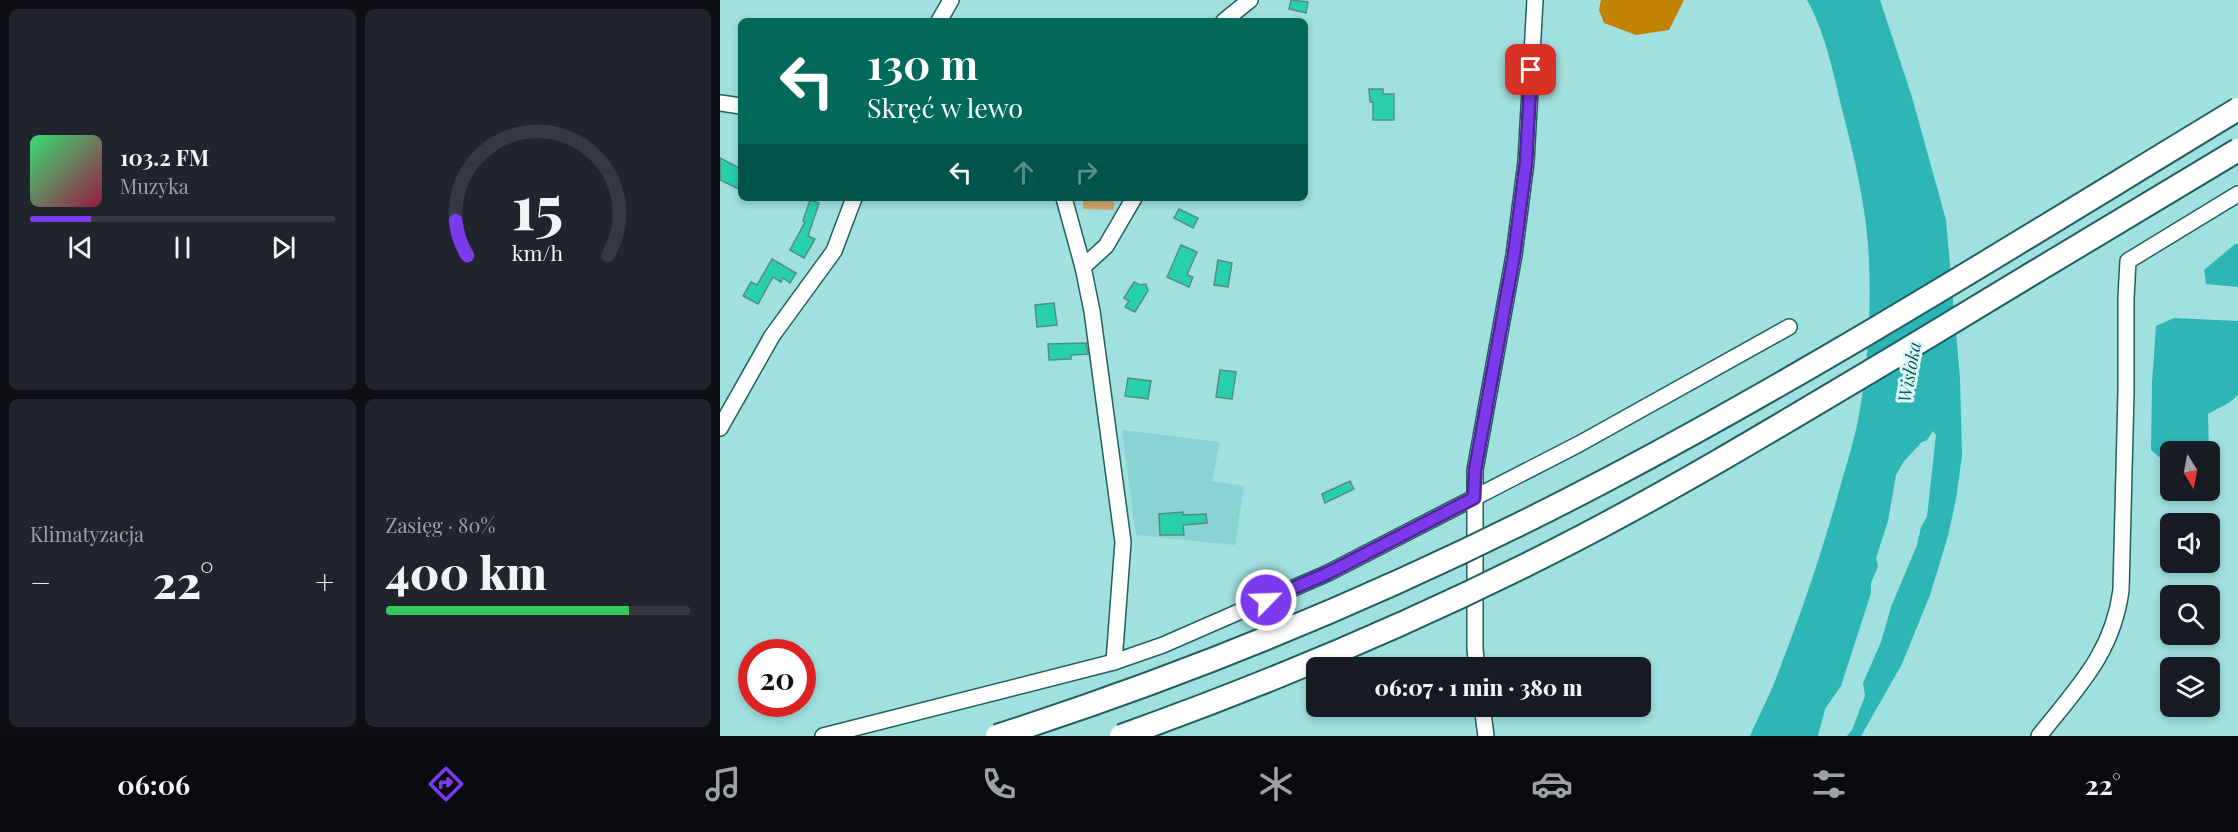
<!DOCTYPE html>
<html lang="pl">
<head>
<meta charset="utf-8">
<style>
  body { margin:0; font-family:"Playfair Display",serif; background:#20242c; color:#f1f3f6; height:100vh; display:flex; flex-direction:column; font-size:22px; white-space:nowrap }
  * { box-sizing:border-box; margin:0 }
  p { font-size:20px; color:#9ea1a6 }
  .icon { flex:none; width:33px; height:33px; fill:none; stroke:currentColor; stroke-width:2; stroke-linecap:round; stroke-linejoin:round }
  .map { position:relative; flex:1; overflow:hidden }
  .sheet { display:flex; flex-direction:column; gap:9px; padding:9px; background:#0d0f14; width:720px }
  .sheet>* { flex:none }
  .hud { position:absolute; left:18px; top:18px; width:570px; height:183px; border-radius:9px; box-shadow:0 3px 9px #0003; background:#00695c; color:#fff; overflow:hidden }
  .needle { width:39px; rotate:170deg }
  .controls { position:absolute; left:1440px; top:441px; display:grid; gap:12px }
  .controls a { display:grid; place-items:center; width:60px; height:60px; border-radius:9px; background:#171b24; box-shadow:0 3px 9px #0003; font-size:30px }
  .speed { position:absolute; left:18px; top:639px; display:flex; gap:12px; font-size:30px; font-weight:700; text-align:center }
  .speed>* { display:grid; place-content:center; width:78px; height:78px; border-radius:50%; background:#171b24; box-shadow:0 3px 9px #0003; line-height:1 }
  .speed .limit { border:9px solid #d22; background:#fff; color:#111 }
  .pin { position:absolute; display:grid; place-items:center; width:51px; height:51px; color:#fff; margin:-26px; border-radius:12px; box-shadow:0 3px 9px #0006 }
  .me { position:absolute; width:66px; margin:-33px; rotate:66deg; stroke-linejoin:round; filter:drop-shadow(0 0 4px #0008) }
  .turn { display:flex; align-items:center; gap:21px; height:126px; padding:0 30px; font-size:27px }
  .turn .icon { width:78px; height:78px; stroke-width:2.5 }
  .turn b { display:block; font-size:42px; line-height:51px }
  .lanes { display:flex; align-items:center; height:57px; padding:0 30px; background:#0003; justify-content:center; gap:30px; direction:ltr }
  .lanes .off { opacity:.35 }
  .big { font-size:45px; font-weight:800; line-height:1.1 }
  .sheet .tile { flex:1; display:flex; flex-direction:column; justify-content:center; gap:9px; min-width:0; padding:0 21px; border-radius:9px; background:#20242c }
  .sheet .dial { align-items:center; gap:0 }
  .dial svg { height:156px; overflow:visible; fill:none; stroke:#363941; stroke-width:7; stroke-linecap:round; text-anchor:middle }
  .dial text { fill:#f1f3f6; stroke:none }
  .song { display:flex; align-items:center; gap:18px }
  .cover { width:72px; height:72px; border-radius:9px; background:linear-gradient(135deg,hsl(140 70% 55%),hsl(340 70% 35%)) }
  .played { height:6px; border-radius:3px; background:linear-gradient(90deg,#7c3aed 20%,#363941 20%) }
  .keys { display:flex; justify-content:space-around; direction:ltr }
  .heat { display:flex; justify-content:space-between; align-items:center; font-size:33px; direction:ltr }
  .charge { height:9px; border-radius:4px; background:linear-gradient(90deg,#34c759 80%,#363941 0) }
  .sheet .tiles { flex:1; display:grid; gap:9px; grid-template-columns:repeat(2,1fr) }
  .trip { position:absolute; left:586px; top:657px; width:345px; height:60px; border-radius:9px; background:#171b24; box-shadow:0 3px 9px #0003; font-weight:800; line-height:60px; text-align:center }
  .tabs { display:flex; height:96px; justify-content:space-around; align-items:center; background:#090b0e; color:#9ea1a6 }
  .tabs .icon { width:42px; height:42px }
  .tabs .on { color:#7c3aed }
  .tabs b { font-size:27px; color:#f1f3f6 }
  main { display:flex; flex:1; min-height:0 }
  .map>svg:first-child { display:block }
  .built { fill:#89d3d2 }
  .green { fill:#d5a665 }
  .forest { fill:#c28100 }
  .water { fill:#2db6b5 }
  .building { fill:#28d0ad; stroke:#568e7e; stroke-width:1.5 }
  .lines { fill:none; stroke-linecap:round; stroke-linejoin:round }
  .minor-casing { stroke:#206160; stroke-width:18 }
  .minor { stroke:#fff; stroke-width:15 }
  .highway-bridge-casing { stroke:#206160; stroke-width:26; stroke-linecap:butt }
  .highway-bridge { stroke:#fff; stroke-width:22 }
  .route-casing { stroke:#51269a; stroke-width:15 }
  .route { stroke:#7c3aed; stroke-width:10 }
  .labels { text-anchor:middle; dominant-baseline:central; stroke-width:6; stroke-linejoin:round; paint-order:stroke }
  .water-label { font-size:18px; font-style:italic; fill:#115b5a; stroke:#dcfbfa }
</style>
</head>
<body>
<main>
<section class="sheet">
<div class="tiles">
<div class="tile">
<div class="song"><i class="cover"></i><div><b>103.2 FM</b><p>Muzyka</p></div></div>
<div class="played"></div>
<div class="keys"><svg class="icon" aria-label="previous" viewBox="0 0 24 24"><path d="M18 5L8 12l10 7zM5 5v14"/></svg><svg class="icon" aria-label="pause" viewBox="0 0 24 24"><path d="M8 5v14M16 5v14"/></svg><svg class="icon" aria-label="next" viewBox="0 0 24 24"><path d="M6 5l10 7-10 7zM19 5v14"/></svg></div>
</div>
<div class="tile dial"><svg viewBox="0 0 100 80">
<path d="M14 69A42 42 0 1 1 86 69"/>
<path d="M14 69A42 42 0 0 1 8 51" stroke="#7c3aed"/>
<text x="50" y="56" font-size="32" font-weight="700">15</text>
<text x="50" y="72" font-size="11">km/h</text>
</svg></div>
<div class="tile"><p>Klimatyzacja</p>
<div class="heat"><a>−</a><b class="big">22°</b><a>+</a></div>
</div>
<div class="tile"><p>Zasięg · 80%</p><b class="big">400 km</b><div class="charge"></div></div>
</div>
</section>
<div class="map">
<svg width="1518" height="736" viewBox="0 0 1518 736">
  <rect width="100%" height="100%" fill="#a0e0df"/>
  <path class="built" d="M402 430 500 442 492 481 524 486 515 545 416 535Z"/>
  <path class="green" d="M363 198H394V210L363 209Z"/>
  <path class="forest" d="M881 0H964L949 30 916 35 884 23 879 10Z"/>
  <g class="water">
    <path d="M1087 0H1160L1192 97 1226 220 1240 378 1242 456 1236 499 1228 536 1210 595 1182 664 1141 736H1127L1132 730 1145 696 1143 683 1161 642 1171 607 1197 545 1201 527 1207 517 1216 435 1213 431 1207 440 1202 442 1184 461 1176 475 1168 521 1156 558 1158 566 1151 583V593L1121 686 1105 709 1098 736H1030C1037 719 1046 703 1053 686 1079 620 1102 553 1121 484 1128 459 1136 435 1140 409 1148 365 1151 309 1149 264 1148 216 1136 164 1124 117 1114 78 1107 36 1087 0Z"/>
    <path d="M1515 244H1518V287L1486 284 1484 270Z"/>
    <path d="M1454 318 1518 321V395L1510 402 1488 414 1489 451 1450 452V460H1443L1431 450 1432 383 1436 326Z"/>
  </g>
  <g class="building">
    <path d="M571 0 588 2 586 13 569 9Z"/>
    <path d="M649 89H663V94H674V120H653V102H650Z"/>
    <path d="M0 158 21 169V190L0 180Z"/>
    <path d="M90 200 99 203 88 236 95 239 84 258 70 250 85 222 83 221Z"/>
    <path d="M459 209 478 218 473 228 454 218Z"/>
    <path d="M461 245 477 252 467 275 473 277 469 287 447 277Z"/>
    <path d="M52 259 76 273 70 283 63 278 61 282 53 277 38 304 23 296 31 282 37 285Z"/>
    <path d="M498 260 512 263 508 287 494 285Z"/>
    <path d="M414 282 420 285 426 284 428 291 415 312 405 307 409 301 404 298Z"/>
    <path d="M334 303 337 325 317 327 315 305Z"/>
    <path d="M366 343 368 354 351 355V359L329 360 328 344Z"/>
    <path d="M500 370 516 372 512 399 496 397Z"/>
    <path d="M408 378 431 381 428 399 405 396Z"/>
    <path d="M630 481 634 489 605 503 602 494Z"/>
    <path d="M463 512V515L486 514 487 523 463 525 464 535H440L439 514Z"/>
  </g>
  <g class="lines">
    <defs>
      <g id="minor">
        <path d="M219 21 231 0"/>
        <path d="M504 21 530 0"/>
        <path d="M0 103 21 106"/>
        <path d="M344 198 363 267 372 311 403 542 394 662"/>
        <path d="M363 267 386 246 414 198"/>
        <path d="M0 428 52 336 114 251 134 198"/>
        <path d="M757 668 755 649V470L794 255 806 162 815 0"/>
        <path d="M762 706 766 736"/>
        <path d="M103 736 394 662 443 645 608 573 859 444 1069 327"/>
        <path d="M1319 736C1357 688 1393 653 1401 590L1406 392V298L1408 261 1518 194"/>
      </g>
    </defs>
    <use href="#minor" class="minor-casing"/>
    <use href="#minor" class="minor"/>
    <defs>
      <g id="highway-bridge">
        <path d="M277 736C489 668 693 582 890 478 1104 365 1310 235 1518 109"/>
        <path d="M401 736C558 680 713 614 861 537 970 480 1075 416 1181 353 1293 285 1406 217 1518 150"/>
      </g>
    </defs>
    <use href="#highway-bridge" class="highway-bridge-casing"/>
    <use href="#highway-bridge" class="highway-bridge"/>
  </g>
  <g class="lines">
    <defs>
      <path id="route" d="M546 600 608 573 754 498 755 470 794 255 806 162 811 70"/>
    </defs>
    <use href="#route" class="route-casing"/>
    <use href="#route" class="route"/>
  </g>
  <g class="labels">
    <g class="water-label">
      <text transform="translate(1189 372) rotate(-80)">Wisłoka</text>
    </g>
  </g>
</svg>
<div class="controls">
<a><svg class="needle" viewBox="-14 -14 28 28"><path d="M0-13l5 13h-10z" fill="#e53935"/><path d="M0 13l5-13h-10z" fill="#9ea1a6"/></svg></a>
<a><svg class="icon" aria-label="sound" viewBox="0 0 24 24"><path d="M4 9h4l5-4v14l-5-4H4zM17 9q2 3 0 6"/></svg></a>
<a><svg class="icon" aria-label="search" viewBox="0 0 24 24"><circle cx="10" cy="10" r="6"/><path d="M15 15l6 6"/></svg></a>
<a><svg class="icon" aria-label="layers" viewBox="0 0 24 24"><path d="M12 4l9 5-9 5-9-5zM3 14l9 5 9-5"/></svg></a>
</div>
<div class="speed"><div class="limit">20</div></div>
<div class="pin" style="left:811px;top:70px;background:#d93025"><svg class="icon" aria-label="arrive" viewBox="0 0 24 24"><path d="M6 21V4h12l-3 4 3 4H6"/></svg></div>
<svg class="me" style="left:546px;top:600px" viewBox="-20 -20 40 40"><circle r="17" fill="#7c3aed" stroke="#fff" stroke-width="3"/><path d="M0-11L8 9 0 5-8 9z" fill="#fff"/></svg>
<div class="trip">06:07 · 1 min · 380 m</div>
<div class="hud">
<div class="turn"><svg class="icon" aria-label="left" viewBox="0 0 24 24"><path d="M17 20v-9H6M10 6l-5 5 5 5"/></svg><div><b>130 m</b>Skręć w lewo</div></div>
<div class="lanes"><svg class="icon" aria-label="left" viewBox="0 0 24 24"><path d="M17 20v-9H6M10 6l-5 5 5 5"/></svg><svg class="icon off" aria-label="ahead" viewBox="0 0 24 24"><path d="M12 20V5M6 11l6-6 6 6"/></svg><svg class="icon off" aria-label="right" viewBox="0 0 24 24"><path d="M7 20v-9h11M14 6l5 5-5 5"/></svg></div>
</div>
</div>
</main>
<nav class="tabs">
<b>06:06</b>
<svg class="icon on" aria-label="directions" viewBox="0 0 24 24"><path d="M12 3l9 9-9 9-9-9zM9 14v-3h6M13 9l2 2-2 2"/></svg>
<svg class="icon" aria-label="music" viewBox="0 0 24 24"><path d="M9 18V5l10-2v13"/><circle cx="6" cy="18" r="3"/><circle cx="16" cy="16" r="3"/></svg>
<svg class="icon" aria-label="phone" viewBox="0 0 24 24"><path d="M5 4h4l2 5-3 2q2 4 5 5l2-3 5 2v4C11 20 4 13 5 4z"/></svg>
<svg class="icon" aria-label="climate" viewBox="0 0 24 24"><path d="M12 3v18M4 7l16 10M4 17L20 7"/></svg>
<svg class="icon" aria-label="car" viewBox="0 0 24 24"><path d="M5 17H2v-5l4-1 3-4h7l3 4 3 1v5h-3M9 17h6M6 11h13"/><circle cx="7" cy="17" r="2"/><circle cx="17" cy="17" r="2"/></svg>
<svg class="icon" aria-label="filters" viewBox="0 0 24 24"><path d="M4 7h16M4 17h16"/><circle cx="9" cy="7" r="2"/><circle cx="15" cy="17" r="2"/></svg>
<b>22°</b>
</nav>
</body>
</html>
